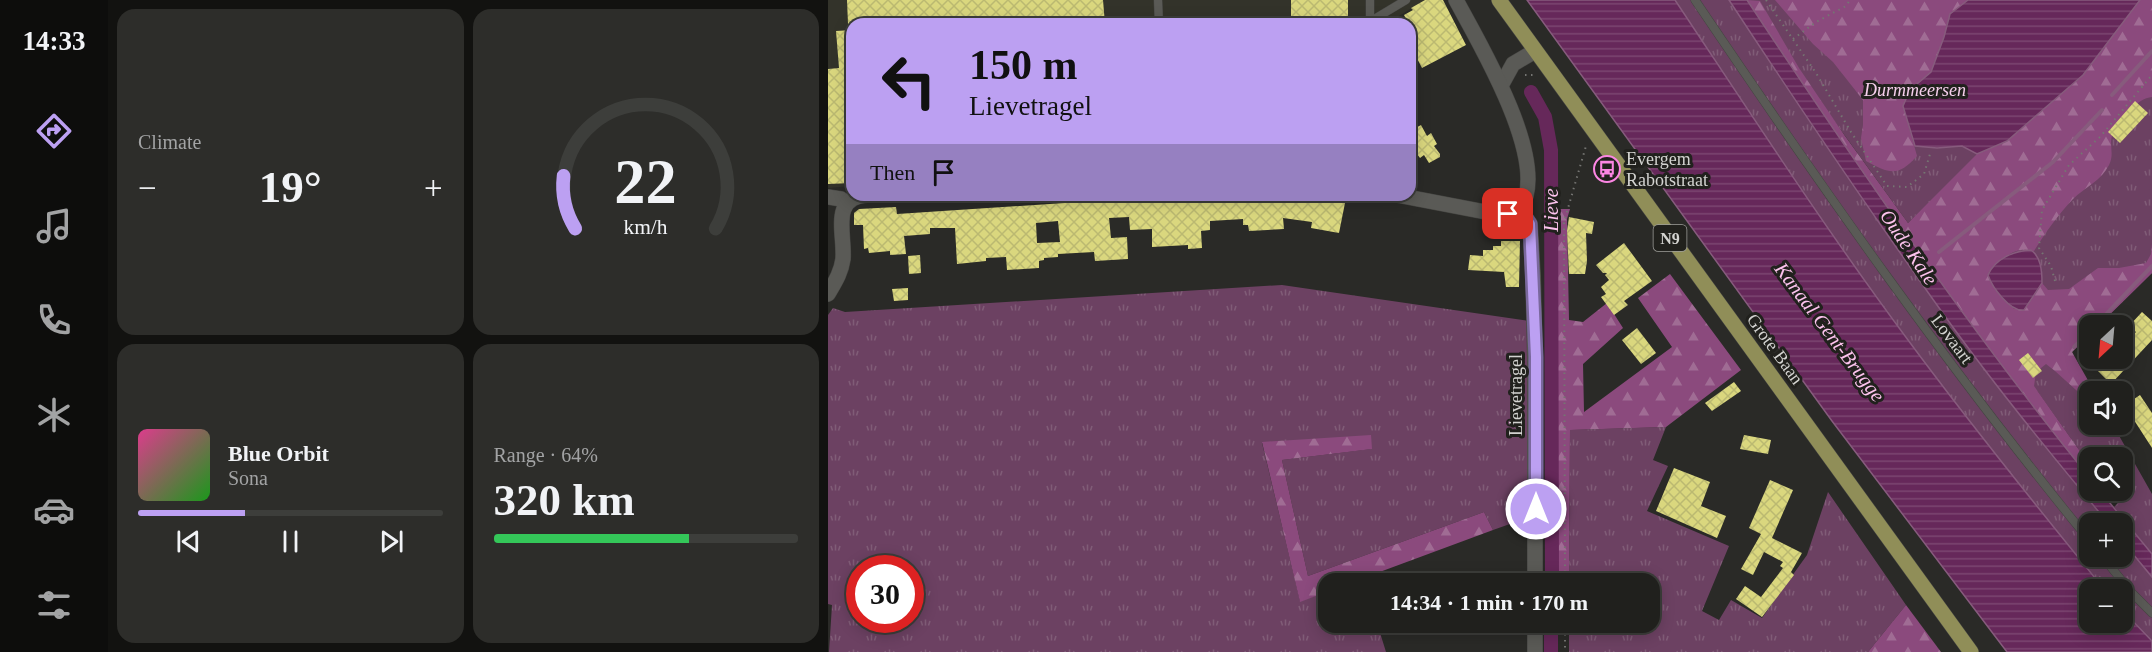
<!DOCTYPE html>
<html lang="en">
<head>
<meta charset="utf-8">
<style>
  body { margin:0; font-family:"Times New Roman",serif; background:#2d2d2a; color:#f1f3f6; height:100vh; display:flex; flex-direction:column; font-size:22px; white-space:nowrap }
  * { box-sizing:border-box; margin:0 }
  p { font-size:20px; color:#a2a3a4 }
  .icon { flex:none; width:33px; height:33px; fill:none; stroke:currentColor; stroke-width:2; stroke-linecap:round; stroke-linejoin:round }
  .map { position:relative; flex:1; overflow:hidden }
  .side { display:flex; flex-direction:column; gap:9px; padding:9px; background:#121210; width:720px }
  .side>* { flex:none }
  .guide { position:absolute; left:18px; top:18px; width:570px; height:183px; border-radius:18px; box-shadow:0 3px 15px #0003,0 0 0 2px #3d3e3b; background:#bca0f2; color:#111; overflow:hidden }
  .needle { width:39px; rotate:206deg }
  .buttons { position:absolute; left:1251px; top:315px; display:grid; gap:12px }
  .buttons a { display:grid; place-items:center; width:54px; height:54px; border-radius:12px; background:#20201d; box-shadow:0 3px 15px #0003,0 0 0 2px #3d3e3b; font-size:30px }
  .speed { position:absolute; left:18px; top:555px; display:flex; gap:12px; font-size:30px; font-weight:700; text-align:center }
  .speed>* { display:grid; place-content:center; width:78px; height:78px; border-radius:50%; background:#20201d; box-shadow:0 3px 15px #0003,0 0 0 2px #3d3e3b; line-height:1 }
  .speed .limit { border:9px solid #d22; background:#fff; color:#111 }
  .pin { position:absolute; display:grid; place-items:center; width:51px; height:51px; color:#fff; margin:-26px; border-radius:12px; box-shadow:0 3px 9px #0006 }
  .me { position:absolute; width:66px; margin:-33px; rotate:0deg; stroke-linejoin:round; filter:drop-shadow(0 0 4px #0008) }
  .turn { display:flex; align-items:center; gap:21px; height:126px; padding:0 24px; font-size:27px }
  .turn .icon { width:78px; height:78px; stroke-width:2.5 }
  .turn b { display:block; font-size:42px; line-height:51px }
  .then { display:flex; align-items:center; height:57px; padding:0 24px; background:#0003; gap:12px; font-size:22px }
  .big { font-size:45px; font-weight:700; line-height:1.1 }
  .side .widget { flex:1; display:flex; flex-direction:column; justify-content:center; gap:9px; min-width:0; padding:0 21px; border-radius:18px; background:#2d2d2a }
  .side .dial { align-items:center; gap:0 }
  .dial svg { height:156px; overflow:visible; fill:none; stroke:#3d3e3b; stroke-width:7; stroke-linecap:round; text-anchor:middle }
  .dial text { fill:#f1f3f6; stroke:none }
  .song { display:flex; align-items:center; gap:18px }
  .cover { width:72px; height:72px; border-radius:9px; background:linear-gradient(135deg,hsl(330 70% 55%),hsl(120 70% 35%)) }
  .played { height:6px; border-radius:3px; background:linear-gradient(90deg,#bca0f2 35%,#3d3e3b 35%) }
  .keys { display:flex; justify-content:space-around; direction:ltr }
  .heat { display:flex; justify-content:space-between; align-items:center; font-size:33px; direction:ltr }
  .charge { height:9px; border-radius:4px; background:linear-gradient(90deg,#34c759 64%,#3d3e3b 0) }
  .side .tiles { flex:1; display:grid; gap:9px; grid-template-columns:repeat(2,1fr) }
  .trip { position:absolute; left:490px; top:573px; width:342px; height:60px; border-radius:18px; background:#20201d; box-shadow:0 3px 15px #0003,0 0 0 2px #3d3e3b; font-weight:700; line-height:60px; text-align:center }
  main { display:flex; flex:1; min-height:0 }
  .dock { display:flex; flex-direction:column; width:108px; justify-content:space-around; align-items:center; background:#0d0d0c; color:#a2a3a4 }
  .dock .icon { width:42px; height:42px }
  .dock .selected { color:#bca0f2 }
  .dock b { font-size:27px; color:#f1f3f6 }
  .map>svg:first-child { display:block }
  .built { fill:#33332a }
  .grass { fill:url(#grass-tufts); fill-rule:evenodd }
  .forest { fill:url(#forest-firs) }
  .water { fill:url(#water-rules); stroke:#875b7d; stroke-width:1.5 }
  .lines { fill:none; stroke-linecap:round; stroke-linejoin:round }
  .stream { stroke:#875b7d; stroke-width:4 }
  .canal { stroke:#66285a; stroke-width:14 }
  .building { fill:url(#building-cross-hatch); fill-rule:evenodd }
  .lane-casing { stroke:#454542; stroke-width:9 }
  .street-casing { stroke:#454542; stroke-width:16 }
  .primary-casing { stroke:#454542; stroke-width:16 }
  .path { stroke:#757572; stroke-width:2; stroke-dasharray:1.5 4.5; stroke-linecap:butt }
  .lane { stroke:#5a5a56; stroke-width:8 }
  .street { stroke:#5a5a56; stroke-width:15 }
  .primary { stroke:#908e58; stroke-width:15 }
  .route-casing { stroke:#7a689d; stroke-width:15 }
  .route { stroke:#bca0f2; stroke-width:10 }
  .labels { text-anchor:middle; dominant-baseline:central; stroke-width:6; stroke-linejoin:round; paint-order:stroke }
  .shield { fill:#21211d; stroke:#9e9e9a; stroke-width:1.5 }
  .shield-label { font-size:16px; font-weight:bold; fill:#d3d3d0 }
  .park-label { font-size:18px; font-style:italic; fill:#f6cfec; stroke:#21211d }
  .poi-label { font-size:18px; fill:#d3d3d0; stroke:#21211d; text-anchor:start }
  .street-label { font-size:18px; fill:#d3d3d0; stroke:#21211d }
  .water-label { font-size:20px; font-style:italic; fill:#fdc3ee; stroke:#21211d }
</style>
</head>
<body>
<main>
<nav class="dock">
<b>14:33</b>
<svg class="icon selected" aria-label="directions" viewBox="0 0 24 24"><path d="M12 3l9 9-9 9-9-9zM9 14v-3h6M13 9l2 2-2 2"/></svg>
<svg class="icon" aria-label="music" viewBox="0 0 24 24"><path d="M9 18V5l10-2v13"/><circle cx="6" cy="18" r="3"/><circle cx="16" cy="16" r="3"/></svg>
<svg class="icon" aria-label="phone" viewBox="0 0 24 24"><path d="M5 4h4l2 5-3 2q2 4 5 5l2-3 5 2v4C11 20 4 13 5 4z"/></svg>
<svg class="icon" aria-label="climate" viewBox="0 0 24 24"><path d="M12 3v18M4 7l16 10M4 17L20 7"/></svg>
<svg class="icon" aria-label="car" viewBox="0 0 24 24"><path d="M5 17H2v-5l4-1 3-4h7l3 4 3 1v5h-3M9 17h6M6 11h13"/><circle cx="7" cy="17" r="2"/><circle cx="17" cy="17" r="2"/></svg>
<svg class="icon" aria-label="filters" viewBox="0 0 24 24"><path d="M4 7h16M4 17h16"/><circle cx="9" cy="7" r="2"/><circle cx="15" cy="17" r="2"/></svg>
</nav>
<section class="side">
<div class="tiles">
<div class="widget"><p>Climate</p>
<div class="heat"><a>−</a><b class="big">19°</b><a>+</a></div>
</div>
<div class="widget dial"><svg viewBox="0 0 100 80">
<path d="M14 69A42 42 0 1 1 86 69"/>
<path d="M14 69A42 42 0 0 1 8 42" stroke="#bca0f2"/>
<text x="50" y="56" font-size="32" font-weight="700">22</text>
<text x="50" y="72" font-size="11">km/h</text>
</svg></div>
<div class="widget">
<div class="song"><i class="cover"></i><div><b>Blue Orbit</b><p>Sona</p></div></div>
<div class="played"></div>
<div class="keys"><svg class="icon" aria-label="previous" viewBox="0 0 24 24"><path d="M18 5L8 12l10 7zM5 5v14"/></svg><svg class="icon" aria-label="pause" viewBox="0 0 24 24"><path d="M8 5v14M16 5v14"/></svg><svg class="icon" aria-label="next" viewBox="0 0 24 24"><path d="M6 5l10 7-10 7zM19 5v14"/></svg></div>
</div>
<div class="widget"><p>Range · 64%</p><b class="big">320 km</b><div class="charge"></div></div>
</div>
</section>
<div class="map">
<svg width="1324" height="652" viewBox="0 0 1324 652">
  <defs>
    <pattern id="grass-tufts" width="24" height="20" patternUnits="userSpaceOnUse" patternTransform="scale(1.5)"><rect width="24" height="20" fill="#6c4162"/><path d="M3 7l-1-3M5 7V3M7 7l1-3M15 17l-1-3M17 17v-4M19 17l1-3" fill="none" stroke="#805c77"/></pattern>
    <pattern id="forest-firs" width="22" height="20" patternUnits="userSpaceOnUse" patternTransform="scale(1.5)"><rect width="22" height="20" fill="#8b4a7d"/><path d="M5 1l3.5 6h-7zM16 11l3.5 6h-7z" fill="#a06c94"/></pattern>
    <pattern id="water-rules" width="6" height="5" patternUnits="userSpaceOnUse" patternTransform="scale(1.5)"><rect width="6" height="5" fill="#66285a"/><path d="M0 2.5h6" fill="none" stroke="#7b4671"/></pattern>
    <pattern id="building-cross-hatch" width="8" height="8" patternUnits="userSpaceOnUse" patternTransform="scale(1.5)"><rect width="8" height="8" fill="#dad77e"/><path d="M0 0l8 8M0 8l8-8" fill="none" stroke="#bbb971"/></pattern>
  </defs>
  <rect width="100%" height="100%" fill="#2a2a27"/>
  <path class="built" d="M0 0H597L558 24H24V186L0 188Z"/>
  <g class="grass">
    <path d="M847 0H901C970 105 1041 210 1114 312 1166 385 1223 454 1280 523L1262 524V556H1294L1295 542 1324 577V641L1295 611 1294 590 1276 589C1209 507 1143 425 1080 340 998 230 923 114 847 0Z"/>
    <path d="M919 0H1312L1080 223Z"/>
    <path d="M1324 47V273L1271 325 1262 326 1261 335 1244 352 1258 399 1261 397 1262 424 1285 425 1324 494V554L1286 507 1290 503 1281 491 1294 490V458H1262L1261 464 1210 392 1127 304Z"/>
    <path d="M454 285 701 321 704 516 665 530 656 512 480 576 454 460 543 449V436L434 443 472 601 501 591V622L549 623 558 652H1L4 605 0 604V315L5 308 17 312ZM32 568H82V620H32Z"/>
    <path d="M838 427 825 460 840 466 819 511 901 546 874 611 891 620 903 600 934 618 979 555 1000 492 1078 605 1040 652H741V623L822 622V584L741 583 742 430Z"/>
  </g>
  <g class="forest">
    <path d="M919 0 932 1 971 68 1017 136 1080 223 1149 154 1179 141 1255 75 1312 0H1324V97C1309 98 1291 120 1285 133 1280 144 1287 154 1281 165 1273 181 1257 187 1245 199 1230 215 1217 233 1206 251 1181 245 1172 263 1162 281L1186 309H1196L1214 283 1220 290 1241 289 1270 268H1291L1318 263 1323 254 1324 244V273L1271 325 1262 326 1261 335 1244 352 1266 391 1262 392 1261 397 1258 399 1227 371 1218 364 1208 372 1206 386 1261 464V477C1138 325 1027 163 919 0Z"/>
    <path d="M947 0H1140L1122 14 1116 37 1103 73 1082 90 1075 106 1089 156C1070 177 1062 174 1038 161L1033 138 1035 125V100L1005 62 985 44Z"/>
    <path d="M730 209H742L739 219 741 320 755 322 779 303 795 328 755 364 756 412 844 347 810 298 842 274 913 370 838 427 742 430 741 583 730 584Z"/>
    <path d="M543 435 544 449 454 460 480 576 656 512 665 530 522 583 501 584V591L472 602 434 442Z"/>
    <path d="M1078 605 1113 652H1040Z"/>
  </g>
  <g class="water">
    <path d="M699 0H847C923 114 998 230 1080 340 1143 425 1209 507 1276 589L1262 590V622H1294L1295 611 1324 641V652H1179L1004 421Z"/>
    <path d="M901 0H919C1027 163 1138 325 1261 477L1262 490 1272 491 1324 554V577L1295 542 1294 524 1280 523C1223 454 1166 385 1114 312 1041 210 970 105 901 0Z"/>
    <path d="M1140 0H1312L1255 75 1179 141 1149 154 1134 146 1109 148 1087 146 1075 106 1082 90 1103 72 1116 37 1122 14Z"/>
    <path d="M1203 250C1213 257 1214 271 1214 283L1196 310C1182 312 1164 287 1160 275 1167 259 1185 251 1203 250Z"/>
  </g>
  <g class="lines">
    <g class="stream">
      <path d="M1284 95 1324 51"/>
      <path d="M1111 252 1225 162 1274 110"/>
      <path d="M1267 326 1324 266"/>
      <path d="M1246 347 1262 331"/>
    </g>
    <g class="canal">
      <path d="M703 92 717 117 723 150 724 584"/>
      <path d="M723 652V622"/>
    </g>
  </g>
  <g class="building">
    <path d="M19 0H275L277 24H20Z"/>
    <rect x="463" y="0" width="57" height="19"/>
    <path d="M597 0H615L638 45 594 68 582 45V39L587 36 576 15 585 10 583 8Z"/>
    <path d="M24 30V183L0 184V69L11 68 8 31Z"/>
    <path d="M1307 101 1320 113 1292 143 1280 132Z"/>
    <path d="M593 125 599 136 603 133 609 144 606 146 612 154V157L601 163 596 155 592 158 589 154 582 158V131Z"/>
    <path d="M357 195H491L490 198 517 203 511 233 483 228 484 222 455 218 456 229 421 231 420 225H415V219L382 221V230L373 231 374 248 360 249V245L324 247V229L302 230 301 217 281 218 283 238 299 237 300 259 267 261 266 252 230 254V257L216 258V260L211 261V268L179 270 178 257 158 258V261L129 264 127 228H102V234L76 236 78 254 62 255V251L41 253 40 248 36 249 35 225H26V213L31 209 68 207 69 214ZM230 221 232 242 209 243 208 223Z"/>
    <path d="M741 217 766 222 764 234 758 233 759 261 757 274H741L739 231Z"/>
    <path d="M673 241H692L691 287H678L676 272 640 270 642 255 655 256V250H665V246H673Z"/>
    <path d="M796 243 824 281 796 301 800 305 786 315 773 297 778 294 773 287 781 280 777 275 779 273H775L768 265Z"/>
    <path d="M92 255 93 273 81 274 80 256Z"/>
    <path d="M80 288V300L66 301 64 289Z"/>
    <path d="M1314 312 1324 321V340L1283 384 1263 364 1269 358H1294V346L1308 332 1301 326Z"/>
    <path d="M809 328 828 353 813 364 794 340Z"/>
    <path d="M1200 353 1214 371 1205 378 1191 360Z"/>
    <path d="M906 382 913 391 884 411 877 403Z"/>
    <path d="M1312 395 1324 413V448L1304 417 1300 421 1294 413V407Z"/>
    <path d="M916 435 943 440 940 454 912 449Z"/>
    <path d="M846 468 882 482 873 506 898 516 889 538 828 511Z"/>
    <path d="M942 480 965 490 944 538 974 553 963 572 966 575 934 617 908 599 917 586 933 597 955 568 952 566 955 562 936 552 925 575 913 569 933 534 921 528Z"/>
  </g>
  <g class="lines">
    <defs>
      <g id="lane">
        <path d="M330 0 331 24"/>
        <path d="M867 0C992 185 1120 368 1262 541"/>
        <path d="M542 22V0"/>
        <path d="M538 24 578 0"/>
        <path d="M1274 556 1303 592 1324 613"/>
      </g>
      <g id="street">
        <path d="M674 84 685 64 707 51"/>
        <path d="M569 195 668 214H679L692 209C724 164 651 43 628 0"/>
        <path d="M0 197 13 199 18 203"/>
        <path d="M692 209 702 224 705 276 707 357V584"/>
        <path d="M0 294C7 282 13 273 15 259 17 234 2 197 39 195"/>
        <path d="M707 652V622"/>
      </g>
      <path id="primary" d="M671 0 1143 652"/>
    </defs>
    <use href="#lane" class="lane-casing"/>
    <use href="#street" class="street-casing"/>
    <use href="#primary" class="primary-casing"/>
    <g class="path">
      <path d="M938 0 988 73 1023 132 1059 186 1079 187 1096 174 1102 154"/>
      <path d="M965 39 988 22 1018 6 1022 0"/>
      <path d="M697 75H709"/>
      <path d="M1227 281 1223 266 1211 248 1214 210 1241 165 1272 137 1324 75"/>
      <path d="M737 584 736 222 758 146"/>
      <path d="M737 622V652"/>
    </g>
    <use href="#lane" class="lane"/>
    <use href="#street" class="street"/>
    <use href="#primary" class="primary"/>
  </g>
  <g class="lines">
    <defs>
      <path id="route" d="M680 214 692 209 702 224 708 357V509"/>
    </defs>
    <use href="#route" class="route-casing"/>
    <use href="#route" class="route"/>
  </g>
  <defs>
    <symbol id="bus-ring" viewBox="-11 -11 22 22"><circle r="9.5" fill="#21211d" stroke="#fc86e3" stroke-width="1.5"/><path d="M-5-6H5V4H4V6H2V4H-2V6H-4V4H-5ZM-3.5-4V0h7V-4ZM-3.5 1.2v1.5H-2V1.2ZM2 1.2v1.5H3.5V1.2Z" fill="#fc86e3"/></symbol>
  </defs>
  <g fill-rule="evenodd">
    <use href="#bus-ring" x="764" y="154" width="30" height="30"/>
  </g>
  <g class="labels">
    <rect class="shield" x="825.5" y="225" width="33" height="26" rx="4.5"/>
    <g class="shield-label">
      <text x="842" y="238">N9</text>
    </g>
    <g class="park-label">
      <text x="1087" y="90">Durmmeersen</text>
    </g>
    <g class="poi-label">
      <text x="798" y="159">Evergem<tspan x="798" dy="21">Rabotstraat</tspan></text>
    </g>
    <g class="street-label">
      <text transform="translate(1124 339) rotate(53)">Lovaart</text>
      <text transform="translate(947 349) rotate(54)">Grote Baan</text>
      <text transform="translate(688 395) rotate(-90)">Lievetragel</text>
    </g>
    <g class="water-label">
      <text transform="translate(723 210) rotate(-90)">Lieve</text>
      <text transform="translate(1081 247) rotate(56)">Oude Kale</text>
      <text transform="translate(1002 332) rotate(53)">Kanaal Gent-Brugge</text>
    </g>
  </g>
</svg>
<div class="buttons">
<a><svg class="needle" viewBox="-14 -14 28 28"><path d="M0-13l5 13h-10z" fill="#e53935"/><path d="M0 13l5-13h-10z" fill="#a2a3a4"/></svg></a>
<a><svg class="icon" aria-label="sound" viewBox="0 0 24 24"><path d="M4 9h4l5-4v14l-5-4H4zM17 9q2 3 0 6"/></svg></a>
<a><svg class="icon" aria-label="search" viewBox="0 0 24 24"><circle cx="10" cy="10" r="6"/><path d="M15 15l6 6"/></svg></a>
<a>+</a>
<a>−</a>
</div>
<div class="speed"><div class="limit">30</div></div>
<div class="pin" style="left:680px;top:214px;background:#d93025"><svg class="icon" aria-label="arrive" viewBox="0 0 24 24"><path d="M6 21V4h12l-3 4 3 4H6"/></svg></div>
<svg class="me" style="left:708px;top:509px" viewBox="-20 -20 40 40"><circle r="17" fill="#bca0f2" stroke="#fff" stroke-width="3"/><path d="M0-11L8 9 0 5-8 9z" fill="#fff"/></svg>
<div class="trip">14:34 · 1 min · 170 m</div>
<div class="guide">
<div class="turn"><svg class="icon" aria-label="left" viewBox="0 0 24 24"><path d="M17 20v-9H6M10 6l-5 5 5 5"/></svg><div><b>150 m</b>Lievetragel</div></div>
<div class="then">Then<svg class="icon" aria-label="arrive" viewBox="0 0 24 24"><path d="M6 21V4h12l-3 4 3 4H6"/></svg></div>
</div>
</div>
</main>
</body>
</html>
